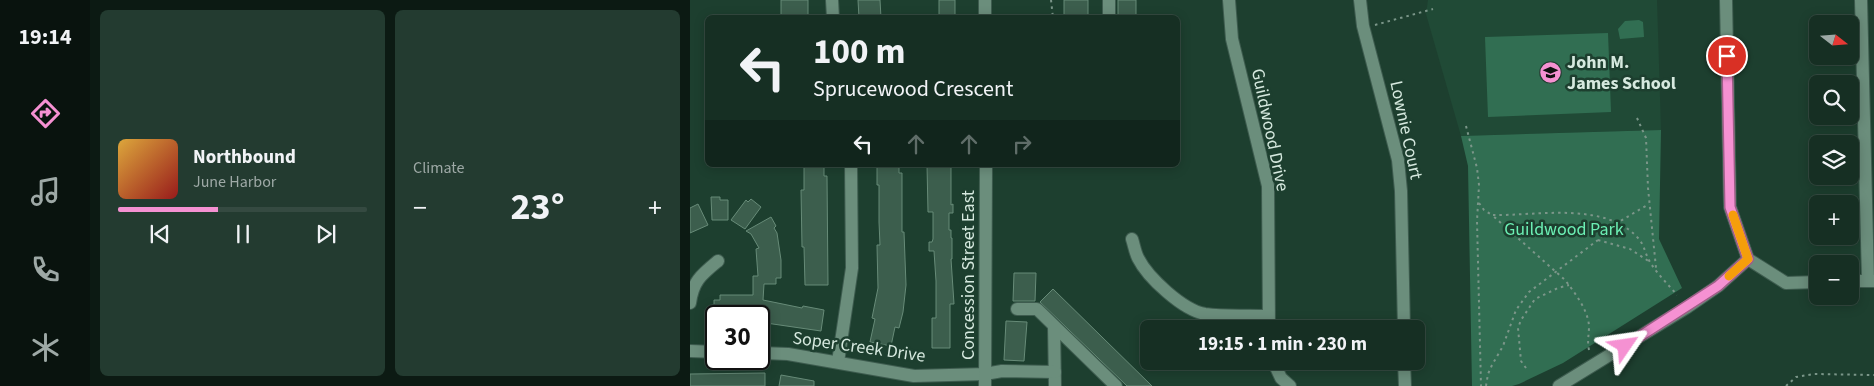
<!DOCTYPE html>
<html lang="en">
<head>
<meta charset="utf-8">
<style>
  body { margin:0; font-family:"Source Sans 3",sans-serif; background:#233b30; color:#f1f3f6; height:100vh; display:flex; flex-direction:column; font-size:19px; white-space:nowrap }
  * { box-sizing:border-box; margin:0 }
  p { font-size:16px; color:#9ea9a6 }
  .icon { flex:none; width:28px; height:28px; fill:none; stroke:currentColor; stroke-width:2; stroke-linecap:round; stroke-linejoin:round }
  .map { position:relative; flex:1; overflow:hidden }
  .sheet { display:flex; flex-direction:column; gap:10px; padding:10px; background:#0c1a13; width:600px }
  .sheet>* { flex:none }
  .banner { position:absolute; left:15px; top:15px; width:475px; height:152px; border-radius:8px; box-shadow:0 2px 12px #0003,0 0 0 1px #354a41; background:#162f23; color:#f1f3f6; overflow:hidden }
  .needle { width:32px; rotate:107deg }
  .controls { position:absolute; left:1119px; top:15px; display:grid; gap:10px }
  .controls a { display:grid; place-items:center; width:50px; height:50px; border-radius:8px; background:#162f23; box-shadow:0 2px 12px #0003,0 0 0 1px #354a41; font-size:25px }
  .speed { position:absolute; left:15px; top:305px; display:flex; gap:10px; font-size:25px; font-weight:700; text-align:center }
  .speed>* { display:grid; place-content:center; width:65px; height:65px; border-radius:50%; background:#162f23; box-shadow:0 2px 12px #0003,0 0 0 1px #354a41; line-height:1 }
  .speed .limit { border:2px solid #111; border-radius:8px; background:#fff; color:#111 }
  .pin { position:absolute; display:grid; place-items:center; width:42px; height:42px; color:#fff; margin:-21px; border:2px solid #fff; border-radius:50%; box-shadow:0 1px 5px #0007 }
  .me { position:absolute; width:55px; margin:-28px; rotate:58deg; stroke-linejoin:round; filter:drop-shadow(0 0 4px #0008) }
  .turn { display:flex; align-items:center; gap:18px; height:105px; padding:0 25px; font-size:22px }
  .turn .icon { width:65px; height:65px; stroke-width:2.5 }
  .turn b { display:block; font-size:35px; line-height:42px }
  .lanes { display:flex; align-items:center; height:48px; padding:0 25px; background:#0003; justify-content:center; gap:25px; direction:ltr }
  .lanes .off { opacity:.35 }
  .big { font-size:38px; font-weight:700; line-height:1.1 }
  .sheet .widget { flex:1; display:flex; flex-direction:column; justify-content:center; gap:8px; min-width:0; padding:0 18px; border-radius:8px; background:#233b30 }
  .song { display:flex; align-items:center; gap:15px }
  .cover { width:60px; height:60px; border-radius:8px; background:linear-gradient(135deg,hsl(40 70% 55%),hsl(0 70% 35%)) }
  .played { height:5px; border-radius:2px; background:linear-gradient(90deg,#f591d2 40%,#354a41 40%) }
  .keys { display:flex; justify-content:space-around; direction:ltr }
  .heat { display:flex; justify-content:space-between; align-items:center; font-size:28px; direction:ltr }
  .sheet .tiles { flex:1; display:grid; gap:10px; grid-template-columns:repeat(2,1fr) }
  .trip { position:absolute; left:450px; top:320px; width:285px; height:50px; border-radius:8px; background:#162f23; box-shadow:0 2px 12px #0003,0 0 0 1px #354a41; font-weight:700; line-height:50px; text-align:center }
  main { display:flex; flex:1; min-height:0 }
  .dock { display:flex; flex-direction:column; width:90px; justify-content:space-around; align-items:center; background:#09130e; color:#9ea9a6 }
  .dock .icon { width:35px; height:35px }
  .dock .current { color:#f591d2 }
  .dock b { font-size:22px; color:#f1f3f6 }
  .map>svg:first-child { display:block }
  .built { fill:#204a36 }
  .green { fill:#316e52 }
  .building { fill:#3c5e4d; stroke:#678b78 }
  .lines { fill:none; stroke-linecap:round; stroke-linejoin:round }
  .minor-casing { stroke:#3e5c4f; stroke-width:14 }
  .path { stroke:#7b9689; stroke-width:2; stroke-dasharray:2.5 4; stroke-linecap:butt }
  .minor { stroke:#6b8e7c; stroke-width:12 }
  .route-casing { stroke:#9f5e88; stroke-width:12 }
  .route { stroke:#f591d2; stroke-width:9 }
  .slow { stroke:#f59e0b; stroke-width:9 }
  .labels { text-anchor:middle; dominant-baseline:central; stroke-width:5; stroke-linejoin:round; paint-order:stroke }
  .poi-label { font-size:18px; font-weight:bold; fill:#d6e9df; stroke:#1d3f2f; text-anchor:start }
  .street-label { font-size:18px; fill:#d6e9df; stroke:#1d3f2f }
  .park-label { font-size:18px; fill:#6cefb4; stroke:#1d3f2f }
</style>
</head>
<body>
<main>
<nav class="dock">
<b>19:14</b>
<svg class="icon current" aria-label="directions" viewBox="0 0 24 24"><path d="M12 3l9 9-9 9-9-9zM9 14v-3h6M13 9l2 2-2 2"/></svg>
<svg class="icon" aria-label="music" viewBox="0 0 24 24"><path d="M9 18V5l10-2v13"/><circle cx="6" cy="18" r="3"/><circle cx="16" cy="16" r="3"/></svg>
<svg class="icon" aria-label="phone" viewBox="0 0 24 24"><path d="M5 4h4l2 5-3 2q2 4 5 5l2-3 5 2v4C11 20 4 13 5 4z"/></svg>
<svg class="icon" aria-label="climate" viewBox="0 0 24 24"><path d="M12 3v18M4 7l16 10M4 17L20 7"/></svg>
</nav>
<section class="sheet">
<div class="tiles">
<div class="widget">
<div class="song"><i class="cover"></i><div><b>Northbound</b><p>June Harbor</p></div></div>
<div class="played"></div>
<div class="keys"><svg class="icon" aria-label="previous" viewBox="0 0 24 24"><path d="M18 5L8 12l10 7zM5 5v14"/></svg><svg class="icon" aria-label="pause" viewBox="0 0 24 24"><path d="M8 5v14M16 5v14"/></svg><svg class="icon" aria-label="next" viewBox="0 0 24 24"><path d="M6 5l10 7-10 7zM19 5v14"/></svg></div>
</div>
<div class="widget"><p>Climate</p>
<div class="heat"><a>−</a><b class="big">23°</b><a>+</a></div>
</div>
</div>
</section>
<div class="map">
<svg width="1184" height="386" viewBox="0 0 1184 386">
  <rect width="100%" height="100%" fill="#1d3f2f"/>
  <path class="built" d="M738 0H967L971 130 771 136 736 14Z"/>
  <g class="green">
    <path d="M949 20 953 22 954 37 930 39 928 29 935 21Z"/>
    <path d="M918 33 921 112 798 117 795 37Z"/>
    <path d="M971 130 969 239 992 288 873 363 829 384 822 386H782L778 166 771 136Z"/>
  </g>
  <g class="building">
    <rect x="91" y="0" width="27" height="18"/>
    <path d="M168 0H190L191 18H169Z"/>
    <rect x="249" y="0" width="16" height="18"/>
    <rect x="374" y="0" width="24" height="18"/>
    <rect x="428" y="0" width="18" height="18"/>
    <path d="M114 165H134V176H137L138 285H115L114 247H112L111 190H114Z"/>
    <path d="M187 165H209V173H212V232H214L216 285 213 312 209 328 205 327 201 346 180 342 185 319 182 318 188 288 187 245H190L189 222V185H187Z"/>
    <path d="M237 165H258V167H261V205L263 204V213H259V230H261V238H262V259H261L264 304H260V348H242V318H246V281L244 251H239V242H242L243 239V212H238Z"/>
    <path d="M21 197H30V200H38V220H22Z"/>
    <path d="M61 199 71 207 55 229 41 220 56 200 58 202Z"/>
    <path d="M8 204 18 225 0 233V208Z"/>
    <path d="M81 217 86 226 84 228 87 233 91 260V278H86V284H74L73 300 112 308 113 306 134 310 131 331 69 322V316H24V300H30V295H63V276H68L66 249 69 248 61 234 56 231Z"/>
    <path d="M324 273H346L345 301H323Z"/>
    <path d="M363 289 462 386H437L350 302Z"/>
    <path d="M316 321 337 322 334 361 314 360Z"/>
    <path d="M75 373V386H0V374Z"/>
    <path d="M91 375 124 381V386H89Z"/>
  </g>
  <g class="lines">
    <defs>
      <g id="minor">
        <path d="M142 0 143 18"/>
        <path d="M295 0V18"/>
        <path d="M539 0 542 39 578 186 579 329"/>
        <path d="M670 0 673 26 708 160 711 191 714 329"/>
        <path d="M1036 0 1040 207 1058 259 1096 283 1128 282"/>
        <path d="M1171 0 1178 281"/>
        <path d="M419 18V0"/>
        <path d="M442 239C444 245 445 252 448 258 458 278 493 310 515 314 535 317 558 315 578 316"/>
        <path d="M1160 281H1184"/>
        <path d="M0 303C3 281 11 275 28 261"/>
        <path d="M327 309H347L426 386"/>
        <path d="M364 326 365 386"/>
        <path d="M0 351 26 352"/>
        <path d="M69 353 98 354 224 376 295 374 312 371 365 372"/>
        <path d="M583 361 591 378 600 386"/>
        <path d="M714 361 715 386"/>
        <path d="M148 362 162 268 161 165"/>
        <path d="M295 386 296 165"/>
        <path d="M869 386 996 308 1028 286 1058 259"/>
      </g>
    </defs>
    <use href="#minor" class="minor-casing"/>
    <g class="path">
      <path d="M361 0 363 18"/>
      <path d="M685 25 743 9"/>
      <path d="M947 118 956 138 958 188 966 268"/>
      <path d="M776 126 787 168 789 185 787 221 791 386"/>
      <path d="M789 203 794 210 802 215"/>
      <path d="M908 240 940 249 960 262"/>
      <path d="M899 350C897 341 899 335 899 326 898 310 885 293 875 280L802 215C846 216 915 201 948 238 955 246 955 254 960 262 967 274 978 284 987 295"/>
      <path d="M836 368 831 361 828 328 831 320 845 299 868 288 879 285"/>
      <path d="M796 386 798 374 802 365 813 346 826 310 839 292 908 240 927 223 959 204"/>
      <path d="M1096 386 1106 377 1124 374 1184 375"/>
    </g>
    <use href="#minor" class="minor"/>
  </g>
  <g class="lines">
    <defs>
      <path id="route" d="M935 346 1028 286 1058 259 1040 207 1037 56"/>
    </defs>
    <use href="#route" class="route-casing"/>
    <use href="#route" class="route"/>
    <path class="slow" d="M1039 276 1058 259 1043 215"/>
  </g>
  <defs>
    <symbol id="school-disc" viewBox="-11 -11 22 22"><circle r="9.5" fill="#f591d2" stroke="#1d3f2f"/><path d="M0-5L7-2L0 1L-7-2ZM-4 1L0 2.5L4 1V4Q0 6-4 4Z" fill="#111"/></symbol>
  </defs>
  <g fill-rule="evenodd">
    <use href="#school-disc" x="848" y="60" width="25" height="25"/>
  </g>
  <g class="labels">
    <g class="poi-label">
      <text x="877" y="62">John M.<tspan x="877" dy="21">James School</tspan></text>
    </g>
    <g class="street-label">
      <text transform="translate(580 130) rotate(78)">Guildwood Drive</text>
      <text transform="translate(716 130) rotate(78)">Lownie Court</text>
      <text transform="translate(278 275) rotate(-90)">Concession Street East</text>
      <text transform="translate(169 347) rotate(8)">Soper Creek Drive</text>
    </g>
    <g class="park-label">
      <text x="874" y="229">Guildwood Park</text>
    </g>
  </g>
</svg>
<div class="controls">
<a><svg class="needle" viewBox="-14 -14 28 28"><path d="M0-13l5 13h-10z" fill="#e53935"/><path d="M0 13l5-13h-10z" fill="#9ea9a6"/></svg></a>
<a><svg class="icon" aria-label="search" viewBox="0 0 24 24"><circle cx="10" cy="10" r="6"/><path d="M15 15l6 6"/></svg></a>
<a><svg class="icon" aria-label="layers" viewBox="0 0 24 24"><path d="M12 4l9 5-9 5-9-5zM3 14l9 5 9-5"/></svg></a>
<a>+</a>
<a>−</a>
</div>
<div class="speed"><div class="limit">30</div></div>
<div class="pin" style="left:1037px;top:56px;background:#d93025"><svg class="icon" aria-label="arrive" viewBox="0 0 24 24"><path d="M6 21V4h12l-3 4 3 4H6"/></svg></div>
<svg class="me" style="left:935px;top:346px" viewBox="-20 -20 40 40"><path d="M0-17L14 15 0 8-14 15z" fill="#f591d2" stroke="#fff" stroke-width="4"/></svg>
<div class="trip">19:15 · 1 min · 230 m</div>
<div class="banner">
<div class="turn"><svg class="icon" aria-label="left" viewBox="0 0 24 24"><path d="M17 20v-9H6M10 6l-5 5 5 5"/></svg><div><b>100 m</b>Sprucewood Crescent</div></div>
<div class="lanes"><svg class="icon" aria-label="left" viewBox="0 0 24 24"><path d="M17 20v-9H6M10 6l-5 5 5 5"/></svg><svg class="icon off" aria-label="ahead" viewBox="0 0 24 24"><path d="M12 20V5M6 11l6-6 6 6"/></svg><svg class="icon off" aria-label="ahead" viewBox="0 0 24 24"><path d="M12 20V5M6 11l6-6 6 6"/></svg><svg class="icon off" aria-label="right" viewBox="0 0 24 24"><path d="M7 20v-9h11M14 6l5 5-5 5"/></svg></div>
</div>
</div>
</main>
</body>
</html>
